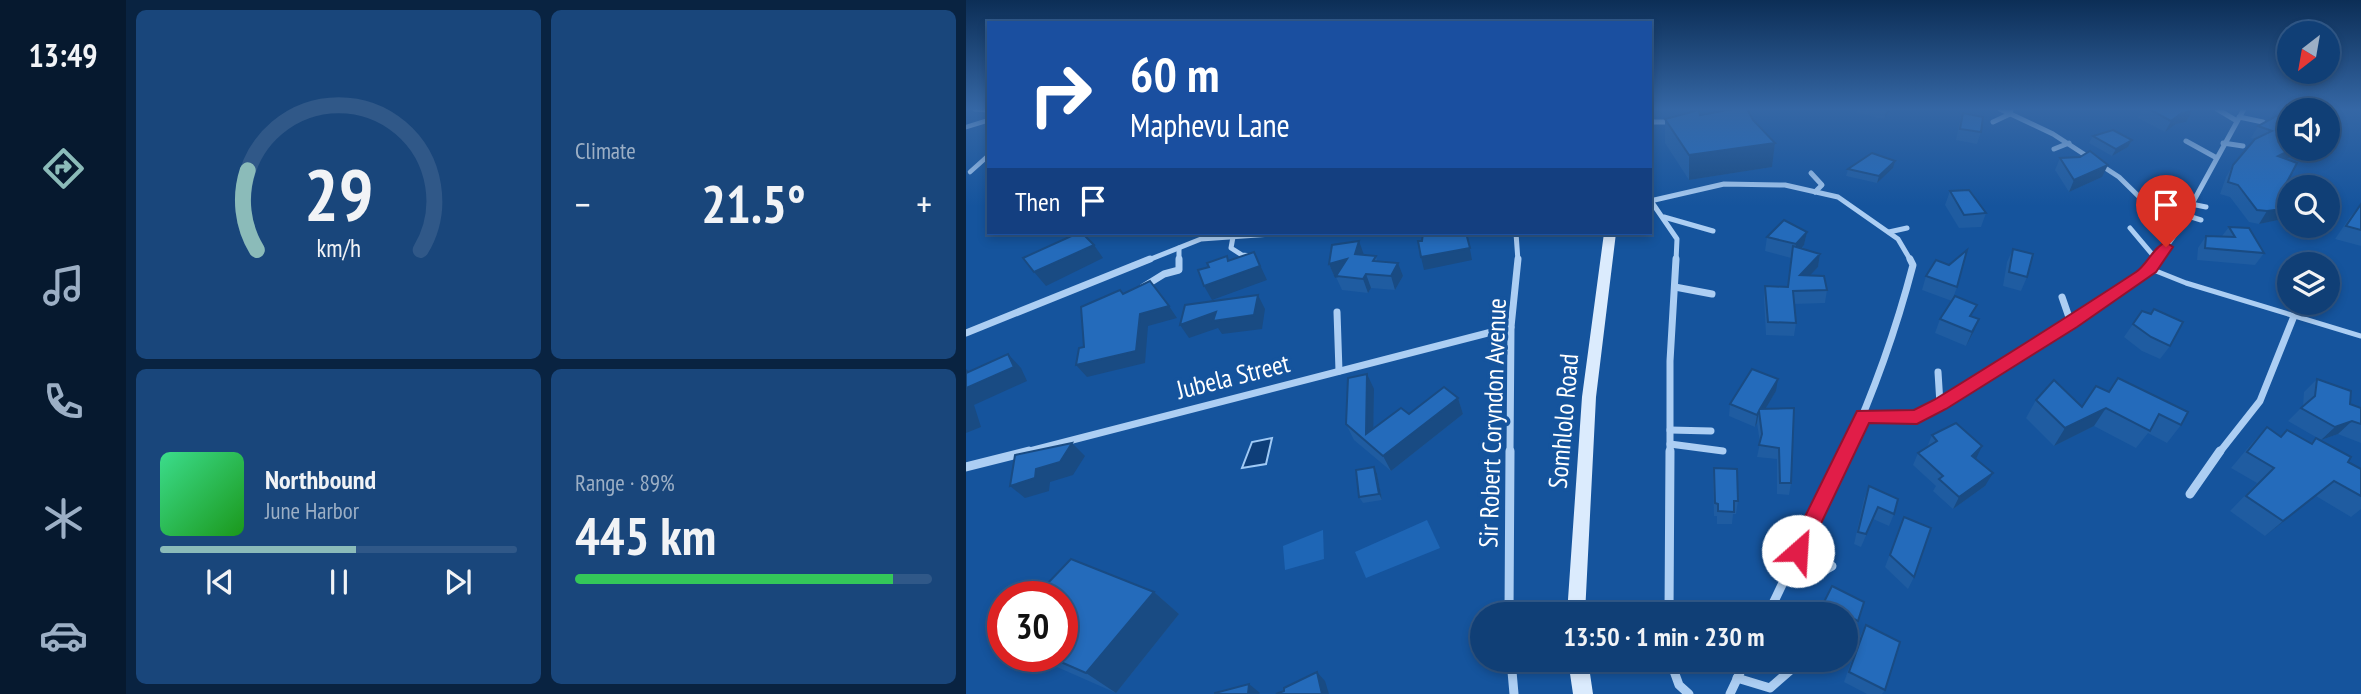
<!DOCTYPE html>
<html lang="en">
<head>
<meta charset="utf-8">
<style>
  body { margin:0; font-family:"PT Sans Narrow",sans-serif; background:#19467b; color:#f1f3f6; height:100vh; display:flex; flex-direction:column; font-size:26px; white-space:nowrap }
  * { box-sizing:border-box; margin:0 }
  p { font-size:23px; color:#9cafc5 }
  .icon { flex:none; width:38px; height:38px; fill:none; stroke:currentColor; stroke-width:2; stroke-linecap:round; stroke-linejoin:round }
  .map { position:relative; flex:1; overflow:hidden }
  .sheet { display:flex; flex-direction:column; gap:10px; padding:10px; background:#092341; width:840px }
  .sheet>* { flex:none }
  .top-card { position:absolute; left:21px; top:21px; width:665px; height:214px; border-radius:0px; box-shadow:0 4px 10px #0003,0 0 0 2px #305888; background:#1a4fa0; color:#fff; overflow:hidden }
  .needle { width:46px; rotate:211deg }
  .tools { position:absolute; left:1311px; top:21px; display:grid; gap:14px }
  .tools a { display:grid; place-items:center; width:63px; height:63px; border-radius:50%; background:#103f76; box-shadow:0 4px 10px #0003,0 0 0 2px #305888; font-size:35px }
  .speed { position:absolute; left:21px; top:581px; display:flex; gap:14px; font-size:35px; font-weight:700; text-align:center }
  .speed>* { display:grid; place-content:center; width:91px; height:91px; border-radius:50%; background:#103f76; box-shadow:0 4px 10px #0003,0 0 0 2px #305888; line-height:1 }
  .speed .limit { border:10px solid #d22; background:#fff; color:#111 }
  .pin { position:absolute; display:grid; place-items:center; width:60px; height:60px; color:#fff; margin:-72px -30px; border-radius:50% 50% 50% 0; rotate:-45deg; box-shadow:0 0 7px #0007 }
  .pin .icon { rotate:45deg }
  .me { position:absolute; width:77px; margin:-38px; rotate:26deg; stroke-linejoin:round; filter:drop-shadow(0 0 5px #0008) }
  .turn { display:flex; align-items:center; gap:24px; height:147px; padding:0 28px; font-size:32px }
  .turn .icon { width:91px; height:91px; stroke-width:2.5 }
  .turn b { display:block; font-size:49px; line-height:60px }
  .then { display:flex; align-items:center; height:66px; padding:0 28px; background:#0003; gap:14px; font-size:26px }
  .big { font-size:52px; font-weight:600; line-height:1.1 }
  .sheet .card { flex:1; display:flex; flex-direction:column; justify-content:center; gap:10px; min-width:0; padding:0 24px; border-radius:10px; background:#19467b }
  .sheet .dial { align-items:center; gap:0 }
  .dial svg { height:182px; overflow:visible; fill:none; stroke:#305888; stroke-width:7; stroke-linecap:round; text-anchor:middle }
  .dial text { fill:#f1f3f6; stroke:none }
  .song { display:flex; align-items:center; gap:21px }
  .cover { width:84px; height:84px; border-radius:10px; background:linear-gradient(135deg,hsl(150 70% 55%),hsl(120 70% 35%)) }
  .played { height:7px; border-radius:4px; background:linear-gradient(90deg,#8bbbb9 55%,#305888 55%) }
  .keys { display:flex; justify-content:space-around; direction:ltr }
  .heat { display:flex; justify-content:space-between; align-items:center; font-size:38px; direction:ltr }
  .charge { height:10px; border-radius:5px; background:linear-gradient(90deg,#34c759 89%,#305888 0) }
  .sheet .tiles { flex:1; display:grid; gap:10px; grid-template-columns:repeat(2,1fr) }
  .trip { position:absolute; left:504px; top:602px; width:388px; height:70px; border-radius:35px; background:#103f76; box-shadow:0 4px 10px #0003,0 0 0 2px #305888; font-weight:600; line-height:70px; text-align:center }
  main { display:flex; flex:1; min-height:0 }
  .tab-bar { display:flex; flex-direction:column; width:126px; justify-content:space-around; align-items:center; background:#06192f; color:#9cafc5 }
  .tab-bar .icon { width:49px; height:49px }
  .tab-bar .active { color:#8bbbb9 }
  .tab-bar b { font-size:32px; color:#f1f3f6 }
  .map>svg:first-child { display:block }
  .green { fill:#1e66b6 }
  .water { fill:#0e3e79; stroke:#9fc9f5; stroke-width:2 }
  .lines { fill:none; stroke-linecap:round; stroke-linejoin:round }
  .lane-far1 { stroke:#accef3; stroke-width:4.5 }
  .lane { stroke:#accef3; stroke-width:5 }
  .street-far2 { stroke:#accef3; stroke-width:5 }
  .street-far1 { stroke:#accef3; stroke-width:7 }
  .street { stroke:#accef3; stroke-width:9 }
  .secondary { fill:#dbebfd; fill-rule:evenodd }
  .wall { fill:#1f5ca1 }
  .shaded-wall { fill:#194b83 }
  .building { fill:#246bbb; stroke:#194b83; stroke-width:2 }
  .route { fill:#e11d48; stroke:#92132f; stroke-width:2 }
  .labels { text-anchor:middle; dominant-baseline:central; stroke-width:7; stroke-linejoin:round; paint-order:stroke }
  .street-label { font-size:26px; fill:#fff; stroke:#15549d }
</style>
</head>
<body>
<main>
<nav class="tab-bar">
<b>13:49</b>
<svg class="icon active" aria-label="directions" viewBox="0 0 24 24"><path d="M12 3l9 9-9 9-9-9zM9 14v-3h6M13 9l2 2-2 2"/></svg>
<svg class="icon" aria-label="music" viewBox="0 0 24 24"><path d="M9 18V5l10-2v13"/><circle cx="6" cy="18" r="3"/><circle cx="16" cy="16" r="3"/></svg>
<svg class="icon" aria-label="phone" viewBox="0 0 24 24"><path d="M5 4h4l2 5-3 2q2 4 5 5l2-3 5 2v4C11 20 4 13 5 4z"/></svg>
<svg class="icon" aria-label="climate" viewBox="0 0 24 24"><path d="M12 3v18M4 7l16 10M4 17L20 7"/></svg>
<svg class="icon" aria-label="car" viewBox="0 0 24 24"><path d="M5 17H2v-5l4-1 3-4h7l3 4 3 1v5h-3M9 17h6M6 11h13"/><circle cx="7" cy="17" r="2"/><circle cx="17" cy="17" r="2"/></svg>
</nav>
<section class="sheet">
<div class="tiles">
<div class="card dial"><svg viewBox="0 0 100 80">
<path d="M14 69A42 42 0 1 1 86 69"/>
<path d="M14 69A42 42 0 0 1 10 34" stroke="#8bbbb9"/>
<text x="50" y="56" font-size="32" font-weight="700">29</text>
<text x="50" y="72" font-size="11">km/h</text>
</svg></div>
<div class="card"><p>Climate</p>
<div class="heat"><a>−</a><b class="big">21.5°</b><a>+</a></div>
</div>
<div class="card">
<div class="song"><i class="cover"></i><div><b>Northbound</b><p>June Harbor</p></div></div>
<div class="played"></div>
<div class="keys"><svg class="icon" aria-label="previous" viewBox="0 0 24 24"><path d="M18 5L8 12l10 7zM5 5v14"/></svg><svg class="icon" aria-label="pause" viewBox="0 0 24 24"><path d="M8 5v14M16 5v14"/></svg><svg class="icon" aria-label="next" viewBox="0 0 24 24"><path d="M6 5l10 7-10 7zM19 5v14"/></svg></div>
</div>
<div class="card"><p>Range · 89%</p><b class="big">445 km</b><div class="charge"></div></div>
</div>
</section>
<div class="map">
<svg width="1395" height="694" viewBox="0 0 1395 694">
  <rect width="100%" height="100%" fill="#15549d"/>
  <g class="green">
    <path d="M461 520 474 548 400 578 389 552Z"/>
    <path d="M357 530 358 559 319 570 317 546Z"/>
  </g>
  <path class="water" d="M306 438 300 464 276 468 286 442Z"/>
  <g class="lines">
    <g class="lane-far1">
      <path d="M0 127 23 120"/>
      <path d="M4 172 23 155"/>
    </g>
    <path class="lane" d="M1185 269 1220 283 1395 336"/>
    <g class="street-far2">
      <path d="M9 109 23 110"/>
      <path d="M1034 109 1087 134 1153 177 1210 233"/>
      <path d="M1251 109 1271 121"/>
      <path d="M1273 117 1297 122"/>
      <path d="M684 122H705"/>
      <path d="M1027 122 1044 114 1045 109"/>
      <path d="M1220 141 1249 157"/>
      <path d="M1257 143 1277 146"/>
      <path d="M1088 149 1103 143"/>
      <path d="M845 173 856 185 849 192"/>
      <path d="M684 201 758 184 819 185 872 197 932 239 945 261"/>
      <path d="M685 201 711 239 710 261"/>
      <path d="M1225 204 1240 207"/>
      <path d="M1219 215 1235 220"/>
      <path d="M698 217 747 231"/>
      <path d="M1164 228 1191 260"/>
      <path d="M923 232 941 228"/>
      <path d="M550 233 552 261"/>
      <path d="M267 237 265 248 276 255 286 256"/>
      <path d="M213 248V261"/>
      <path d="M180 261 235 239 322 233"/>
      <path d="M1190 261 1210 233 1278 109"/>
    </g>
    <g class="street-far1">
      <path d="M177 287 198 274 213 270V259"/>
      <path d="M709 287 746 294"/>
      <path d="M1096 297 1105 323"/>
      <path d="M371 312 373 371"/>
      <path d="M0 333 184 259"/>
      <path d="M972 372 974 404"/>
      <path d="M897 416 951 417 1105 323 1185 269 1192 259"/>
      <path d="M704 430 745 431"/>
      <path d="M704 444 757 451"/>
      <path d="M56 453 545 327"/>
      <path d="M544 453 545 327 552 259"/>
      <path d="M704 453V361L710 259"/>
      <path d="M880 453C908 392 930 330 947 265L944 259"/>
      <path d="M1253 453 1294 401 1328 316"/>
    </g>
    <g class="street">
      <path d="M0 467 63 451"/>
      <path d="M1224 494 1254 451"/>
      <path d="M822 573 845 578 866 566"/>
      <path d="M543 614 544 451"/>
      <path d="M703 614 704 451"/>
      <path d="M802 614 880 451"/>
      <path d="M545 660 548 694"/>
      <path d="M704 660 713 685 723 694"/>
      <path d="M771 678 804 688 836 660"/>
      <path d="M764 694 780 660"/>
    </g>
    <g class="secondary">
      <path d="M638 233H650L630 397 619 614H601L616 397Z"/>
      <path d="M602 660H622L627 694H607Z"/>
    </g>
  </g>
  <g class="wall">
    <path d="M891 109H925L918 119 891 113Z"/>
    <path d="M1176 109H1224L1227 110 1220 122 1210 124 1199 132 1172 118Z"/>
    <path d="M1323 109V149H1335L1333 152 1320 159 1313 197 1323 205V211L1317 219 1293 224 1283 222 1264 197 1254 194 1260 177 1267 165 1289 139 1285 138 1292 126Z"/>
    <path d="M997 113 1015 132 1011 144 990 140 993 125Z"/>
    <path d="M734 115 787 120 809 143 806 167 723 180 699 143V119Z"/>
    <path d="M1127 136 1166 140 1162 147 1146 156 1123 143Z"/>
    <path d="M1094 158 1136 177 1103 192 1089 170Z"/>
    <path d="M927 168 911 183 880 176 882 169Z"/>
    <path d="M984 191 1020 213 1015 227 993 228 979 205Z"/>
    <path d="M1395 204V246L1369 239 1384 217Z"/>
    <path d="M1263 227 1298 253 1289 265 1231 260 1232 248 1240 236H1256Z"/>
    <path d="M841 232 838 245 836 249 854 254 852 267 844 275 861 290 859 303 828 304 830 323 828 336 800 335 798 299 799 286 822 287 825 258 799 251 801 237Z"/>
    <path d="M1047 249 1061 277 1055 291 1037 286 1041 262Z"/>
    <path d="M398 255 410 256 411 261 437 276 429 290 405 288 402 293 376 290 370 277 369 278 363 264Z"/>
    <path d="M960 276 991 287 986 301 956 290Z"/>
    <path d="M1176 311 1204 346 1194 359 1176 351 1158 337Z"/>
    <path d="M1006 316 1007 333 1000 346 969 333 974 319Z"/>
    <path d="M1152 378 1215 425 1201 443 1182 433 1170 448 1128 426 1088 446 1060 418 1070 400 1116 407 1142 392Z"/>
    <path d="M1351 379 1384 404 1395 408V443L1372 434 1355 440 1322 421 1337 406 1338 392Z"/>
    <path d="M408 389 407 428 443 414 492 398 497 414 425 471 388 440 380 424Z"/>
    <path d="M810 391 799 409 828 408 825 483 823 495 811 494V459L791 457 794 443 791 423 789 427 763 416 764 404Z"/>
    <path d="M1301 427 1314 436 1321 430 1345 443 1350 438 1382 462 1395 469V509L1385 517 1350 496 1299 536 1264 511 1291 483 1265 468 1286 443Z"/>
    <path d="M966 435 1010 458 1019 486 987 509 967 491 970 486 947 465 952 453 961 447Z"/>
    <path d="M748 468 772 501 770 514H767L766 524H751V516H748L747 481Z"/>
    <path d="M411 474 416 500 397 503 393 497Z"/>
    <path d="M903 486 928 514 923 526 907 519 895 547 888 544 898 499Z"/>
    <path d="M938 517 948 577 942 589 919 567Z"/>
    <path d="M81 584 188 592 213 614 150 693 66 656H96Z"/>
    <path d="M898 602 892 621 887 632 880 628V614H852Z"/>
    <path d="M900 625 919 690 916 694H901L878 682 894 636Z"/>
  </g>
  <g class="shaded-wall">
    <path d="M921 109H925L918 119Z"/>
    <path d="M1227 110 1220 122 1210 124 1199 132 1205 121 1216 113Z"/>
    <path d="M1166 140 1162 147 1146 156 1150 149Z"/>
    <path d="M809 143 806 167 723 180V155Z"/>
    <path d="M1326 149H1335L1333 152 1304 168 1312 156Z"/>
    <path d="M929 161 927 168 911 183 913 176Z"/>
    <path d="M1142 165 1136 177 1103 192 1108 180Z"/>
    <path d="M1323 208V211L1317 219 1293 224 1301 211Z"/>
    <path d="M841 232 838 245 828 258 830 244Z"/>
    <path d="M501 233 506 260 458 270 455 257Z"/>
    <path d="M393 241 398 255 389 254Z"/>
    <path d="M128 245 137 258 80 286 68 272Z"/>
    <path d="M288 252 301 280 246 300 238 286Z"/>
    <path d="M854 254 852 267 832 288 834 275Z"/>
    <path d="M381 259 387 273 369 278 363 264Z"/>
    <path d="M432 263 437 276 429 290 425 276Z"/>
    <path d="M400 274 405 288 402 293 397 279Z"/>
    <path d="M292 295 299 309 296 329 256 334 252 328 223 338 214 325Z"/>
    <path d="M203 306 211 318 182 326 179 363 121 377 110 365 174 314Z"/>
    <path d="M1013 319 1007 333 1000 346 1006 332Z"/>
    <path d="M42 354 55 368 61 381 8 405 15 427 0 433V369L11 379Z"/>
    <path d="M401 374 408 389 407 447 400 434Z"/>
    <path d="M812 379 810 391 794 418V409Z"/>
    <path d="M492 398 497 414 425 471 417 456Z"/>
    <path d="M1140 408 1128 426 1088 446 1099 428Z"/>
    <path d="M793 411 791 423 789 427 791 415Z"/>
    <path d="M1386 421 1372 434 1355 440 1369 427Z"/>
    <path d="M106 443 119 456 107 475 84 482 83 491 59 498 44 486 70 469Z"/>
    <path d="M1016 446 1010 459 1006 456Z"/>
    <path d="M408 467 411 474 416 500 413 494Z"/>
    <path d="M1027 473 1019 486 987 509 993 497Z"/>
    <path d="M1368 481 1350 496 1299 536 1317 521Z"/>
    <path d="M188 592 213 614 150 693 120 673Z"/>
    <path d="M351 672 359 681 363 694H356Z"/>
    <path d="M283 684 294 693 293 694H282Z"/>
  </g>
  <g class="building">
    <path d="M767 109H781L787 120 809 143 723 155 699 119 733 110 734 115Z"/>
    <path d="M1183 109H1224L1227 110 1216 113 1205 121Z"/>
    <path d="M1323 109H1345L1349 110H1323V149H1326L1312 156 1331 163 1313 197 1323 205V208L1301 211 1291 210 1272 185 1262 182 1267 165 1289 139 1306 131 1292 126Z"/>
    <path d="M997 113 1017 117 1015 132 994 129Z"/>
    <path d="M1147 130 1166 140 1150 149 1127 136Z"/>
    <path d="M1124 151 1142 165 1108 180 1094 158 1114 157Z"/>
    <path d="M906 153 929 161 913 176 882 169Z"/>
    <path d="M1003 190 1020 213 998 215 984 191Z"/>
    <path d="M1395 204V230L1380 226Z"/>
    <path d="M818 220 841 232 830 244 801 237Z"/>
    <path d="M1263 227 1283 228 1298 253 1239 248 1240 236 1269 237Z"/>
    <path d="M112 233H116L128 245 68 272 57 258Z"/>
    <path d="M457 233H500L504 248 455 257 452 241H456Z"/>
    <path d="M393 241 389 254 410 256 407 261 432 263 425 276 400 274 397 279 370 276 381 259 363 264 366 245Z"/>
    <path d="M827 246 854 254 834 275 858 276 861 290 827 291 830 323 802 322 799 286 822 287Z"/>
    <path d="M1047 249 1067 254 1061 277 1043 272Z"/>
    <path d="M1001 250 991 287 960 276 970 260 983 265Z"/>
    <path d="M288 252 294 266 238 286 232 270 243 267 241 263 261 256 262 261Z"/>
    <path d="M184 281 203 306 174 314 170 351 110 365 113 348 118 347 115 307 154 290 157 294Z"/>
    <path d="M292 295 288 315 247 321 250 312 214 325 219 305Z"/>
    <path d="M989 296 1011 305 1004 316 1013 319 1006 332 974 319Z"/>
    <path d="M1188 309 1217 322 1204 346 1185 337 1167 324 1176 311 1185 314Z"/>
    <path d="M42 354 48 367 0 388V373Z"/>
    <path d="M786 369 812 379 794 409 828 408 825 483H814L813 448 793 445 796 434 793 411 791 415 764 404Z"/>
    <path d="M401 374 400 434 435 408 443 414 478 387 492 398 417 456 380 424 382 378Z"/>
    <path d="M1152 378 1222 412 1215 425 1193 414 1184 431 1140 408 1099 428 1070 400 1088 380 1116 407 1130 386 1143 392Z"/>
    <path d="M1351 379 1385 391 1384 404 1395 408V424L1386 421 1369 427 1335 408 1349 396Z"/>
    <path d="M990 423 1016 446 1006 456 1027 473 993 497 973 479 977 476 952 453 971 441 966 435Z"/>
    <path d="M1301 427 1315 437 1321 430 1346 444 1350 438 1385 457 1382 462 1395 469V496L1368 481 1317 521 1280 496 1308 468 1281 452Z"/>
    <path d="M106 443 94 462 70 469 69 478 44 486 49 455Z"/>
    <path d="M408 467 413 494 393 497 390 470Z"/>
    <path d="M748 468 771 469 772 501H768V512L752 511V504L749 503Z"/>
    <path d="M903 486 932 499 928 514 912 507 900 534 892 532Z"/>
    <path d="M938 517 965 528 948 577 924 555Z"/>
    <path d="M105 559 188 592 120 673 81 656H96V597H57L73 581 81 584Z"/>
    <path d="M866 586 898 602 892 621 876 612 874 614H852Z"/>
    <path d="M900 625 934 642 919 690 883 672Z"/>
    <path d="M351 672 356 694H310L318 691V688Z"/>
    <path d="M283 684 282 694H249V693Z"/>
  </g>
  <linearGradient id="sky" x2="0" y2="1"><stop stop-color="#0c2e56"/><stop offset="0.53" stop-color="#3567a5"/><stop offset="1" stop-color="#3567a5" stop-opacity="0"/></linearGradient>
  <rect width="1395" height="206" fill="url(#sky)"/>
  <path class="route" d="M1200 242 1207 247 1190 272 1111 327 980 409 951 424 903 423 839 557 832 560 825 557 822 551 891 411 948 410 968 400C1036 358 1103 316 1170 272 1181 265 1188 246 1200 242Z"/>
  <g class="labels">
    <g class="street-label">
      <text transform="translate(267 376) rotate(-14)">Jubela Street</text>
      <text transform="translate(597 421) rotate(-85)">Somhlolo Road</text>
      <text transform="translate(526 423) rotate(-88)">Sir Robert Coryndon Avenue</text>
    </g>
  </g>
</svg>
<div class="tools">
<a><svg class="needle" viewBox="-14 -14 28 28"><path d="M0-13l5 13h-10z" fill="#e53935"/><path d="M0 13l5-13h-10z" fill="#9cafc5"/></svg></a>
<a><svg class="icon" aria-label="sound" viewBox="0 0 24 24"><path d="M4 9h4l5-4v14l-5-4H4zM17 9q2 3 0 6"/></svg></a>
<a><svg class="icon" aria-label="search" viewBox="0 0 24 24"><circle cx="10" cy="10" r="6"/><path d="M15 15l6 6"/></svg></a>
<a><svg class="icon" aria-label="layers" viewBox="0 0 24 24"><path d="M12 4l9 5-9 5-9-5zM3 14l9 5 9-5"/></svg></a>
</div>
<div class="speed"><div class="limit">30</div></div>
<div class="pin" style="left:1200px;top:247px;background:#d93025"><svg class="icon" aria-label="arrive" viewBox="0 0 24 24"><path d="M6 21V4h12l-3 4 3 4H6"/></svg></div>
<svg class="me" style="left:832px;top:551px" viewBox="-20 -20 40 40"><circle r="19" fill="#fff"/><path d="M0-13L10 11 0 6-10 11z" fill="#e11d48"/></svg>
<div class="trip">13:50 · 1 min · 230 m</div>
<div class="top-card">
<div class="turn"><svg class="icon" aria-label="right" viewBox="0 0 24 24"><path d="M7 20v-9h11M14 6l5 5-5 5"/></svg><div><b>60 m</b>Maphevu Lane</div></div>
<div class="then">Then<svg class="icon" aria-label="arrive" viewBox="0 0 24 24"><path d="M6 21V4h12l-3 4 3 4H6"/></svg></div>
</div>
</div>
</main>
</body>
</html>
